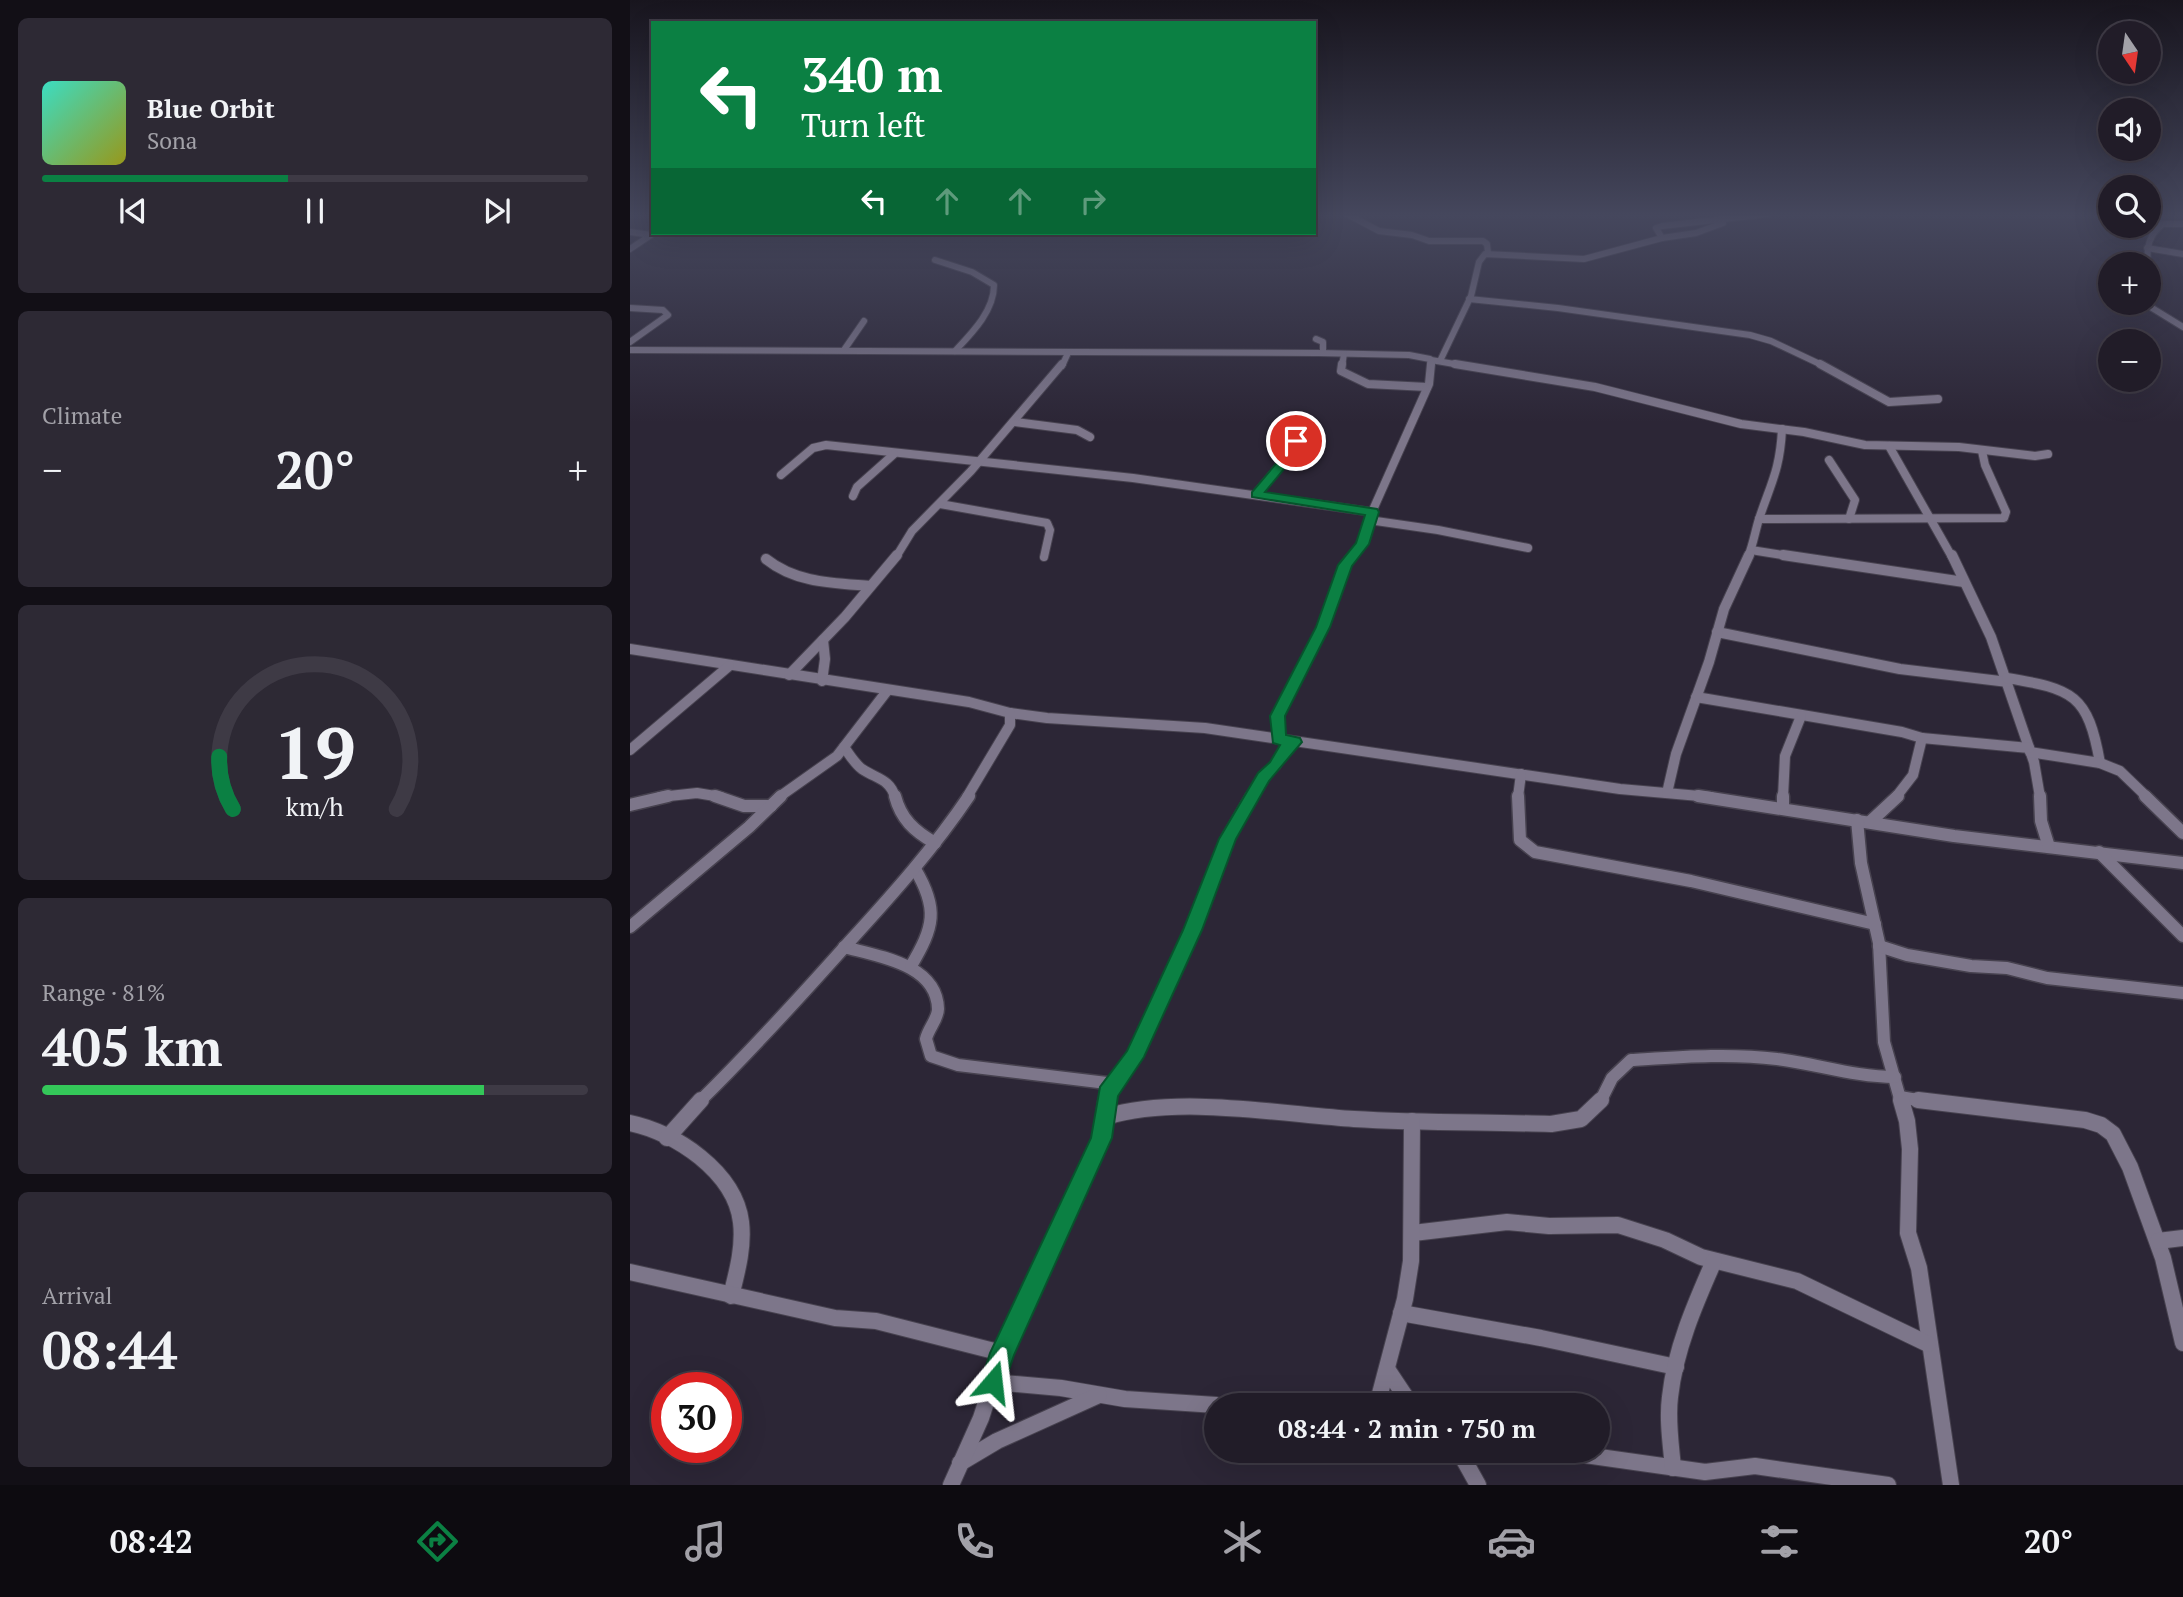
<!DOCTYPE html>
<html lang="en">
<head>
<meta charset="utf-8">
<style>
  body { margin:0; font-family:"PT Serif",serif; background:#2d2934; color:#f1f3f6; height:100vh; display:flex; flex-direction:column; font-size:26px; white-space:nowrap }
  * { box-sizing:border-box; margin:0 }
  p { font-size:23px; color:#a2a1a8 }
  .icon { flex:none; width:38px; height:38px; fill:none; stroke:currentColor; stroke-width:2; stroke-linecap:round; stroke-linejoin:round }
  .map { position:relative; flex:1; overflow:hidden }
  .drawer { display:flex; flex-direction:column; gap:18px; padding:18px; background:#120f16; width:630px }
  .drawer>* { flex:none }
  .top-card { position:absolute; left:21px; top:21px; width:665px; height:214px; border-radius:0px; box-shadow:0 7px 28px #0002,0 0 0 2px #3e3a45; background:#0b8043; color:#fff; overflow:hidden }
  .needle { width:46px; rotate:167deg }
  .controls { position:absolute; left:1468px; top:21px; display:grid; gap:14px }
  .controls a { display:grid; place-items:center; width:63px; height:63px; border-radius:50%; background:#211c28; box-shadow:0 7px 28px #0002,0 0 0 2px #3e3a45; font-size:35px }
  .speed { position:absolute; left:21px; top:1372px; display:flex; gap:14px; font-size:35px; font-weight:700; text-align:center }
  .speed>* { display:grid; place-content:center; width:91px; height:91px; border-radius:50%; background:#211c28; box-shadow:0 7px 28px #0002,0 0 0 2px #3e3a45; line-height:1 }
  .speed .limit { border:10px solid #d22; background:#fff; color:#111 }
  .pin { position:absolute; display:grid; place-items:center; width:60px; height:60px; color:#fff; margin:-30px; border:4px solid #fff; border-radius:50%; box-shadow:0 2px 7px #0007 }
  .me { position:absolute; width:77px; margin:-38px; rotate:17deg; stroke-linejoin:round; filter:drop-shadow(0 0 5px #0008) }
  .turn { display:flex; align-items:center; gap:24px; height:147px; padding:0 35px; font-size:32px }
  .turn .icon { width:91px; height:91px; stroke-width:2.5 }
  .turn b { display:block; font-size:49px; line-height:60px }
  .lanes { display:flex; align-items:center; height:66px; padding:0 35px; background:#0003; justify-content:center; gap:35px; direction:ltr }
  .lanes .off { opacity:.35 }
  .big { font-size:52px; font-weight:600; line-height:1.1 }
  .drawer .tile { flex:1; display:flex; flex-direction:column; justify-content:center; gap:10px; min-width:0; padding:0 24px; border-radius:10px; background:#2d2934 }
  .drawer .dial { align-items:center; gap:0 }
  .dial svg { height:182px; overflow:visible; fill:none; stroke:#3e3a45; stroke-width:7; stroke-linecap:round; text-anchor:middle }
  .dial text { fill:#f1f3f6; stroke:none }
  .song { display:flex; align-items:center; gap:21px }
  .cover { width:84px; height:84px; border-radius:10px; background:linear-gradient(135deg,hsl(170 70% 55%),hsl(60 70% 35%)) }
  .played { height:7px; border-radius:4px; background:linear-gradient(90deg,#0b8043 45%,#3e3a45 45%) }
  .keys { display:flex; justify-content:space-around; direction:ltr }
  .heat { display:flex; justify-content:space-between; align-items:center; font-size:38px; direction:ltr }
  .charge { height:10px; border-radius:5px; background:linear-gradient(90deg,#34c759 81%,#3e3a45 0) }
  .trip { position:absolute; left:574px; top:1393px; width:406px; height:70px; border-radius:35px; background:#211c28; box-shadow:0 7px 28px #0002,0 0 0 2px #3e3a45; font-weight:600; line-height:70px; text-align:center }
  .tabs { display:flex; height:112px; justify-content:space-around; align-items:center; background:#0d0b10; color:#a2a1a8 }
  .tabs .icon { width:49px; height:49px }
  .tabs .current { color:#0b8043 }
  .tabs b { font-size:32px; color:#f1f3f6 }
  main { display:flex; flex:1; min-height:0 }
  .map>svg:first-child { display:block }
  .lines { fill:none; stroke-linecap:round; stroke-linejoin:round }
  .street-far4-casing { stroke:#47424f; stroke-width:8 }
  .street-far3-casing { stroke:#47424f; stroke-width:10 }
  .street-far2-casing { stroke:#47424f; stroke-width:12 }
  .street-far1-casing { stroke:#47424f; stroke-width:15 }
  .street-casing { stroke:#47424f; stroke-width:18 }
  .street-far4 { stroke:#7d768a; stroke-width:6 }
  .street-far3 { stroke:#7d768a; stroke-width:8 }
  .street-far2 { stroke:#7d768a; stroke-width:10 }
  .street-far1 { stroke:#7d768a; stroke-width:12 }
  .street { stroke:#7d768a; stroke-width:16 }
  .route { fill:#0b8043; stroke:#07532c; stroke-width:2 }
</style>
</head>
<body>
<main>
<section class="drawer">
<div class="tile">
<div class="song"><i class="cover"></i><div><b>Blue Orbit</b><p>Sona</p></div></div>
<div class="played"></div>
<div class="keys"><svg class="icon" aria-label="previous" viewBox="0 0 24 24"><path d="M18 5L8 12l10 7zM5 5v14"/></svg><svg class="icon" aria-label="pause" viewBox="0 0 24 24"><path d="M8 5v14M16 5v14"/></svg><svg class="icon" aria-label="next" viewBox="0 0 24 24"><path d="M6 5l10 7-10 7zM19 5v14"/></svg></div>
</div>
<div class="tile"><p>Climate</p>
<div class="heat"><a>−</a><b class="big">20°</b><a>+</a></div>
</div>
<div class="tile dial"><svg viewBox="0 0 100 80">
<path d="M14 69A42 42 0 1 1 86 69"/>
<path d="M14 69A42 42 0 0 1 8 46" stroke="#0b8043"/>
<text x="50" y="56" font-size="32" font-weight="700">19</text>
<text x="50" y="72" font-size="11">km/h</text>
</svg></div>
<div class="tile"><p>Range · 81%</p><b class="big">405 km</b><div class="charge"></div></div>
<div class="tile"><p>Arrival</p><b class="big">08:44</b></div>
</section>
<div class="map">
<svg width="1553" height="1485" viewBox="0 0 1553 1485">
  <rect width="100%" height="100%" fill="#2c2636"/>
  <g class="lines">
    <defs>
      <g id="street-far4">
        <path d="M717 214 749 231 782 235 799 241H853L857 244 858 253"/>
        <path d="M0 232 21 235 0 249"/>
        <path d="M1032 238 1066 233 1093 223"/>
        <path d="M1517 248 1553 254"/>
        <path d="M305 260 342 272 364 285C364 311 342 333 325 351"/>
        <path d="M1518 264C1516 247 1519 235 1533 224H1553"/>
        <path d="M1519 269V277"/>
        <path d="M839 299 928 308 1120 335 1141 341 1194 366"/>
        <path d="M1514 303 1553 327"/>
        <path d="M0 308 33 310 38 315 0 342"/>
        <path d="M686 339 693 342V353"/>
        <path d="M0 350 688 353 779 355 800 359 801 366"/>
        <path d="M214 350 234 321"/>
        <path d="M801 360 836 366"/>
        <path d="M810 361 841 296 849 262 855 254 954 259 1032 238 1026 228 1032 226 1138 214"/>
        <path d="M432 366 438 353"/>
        <path d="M712 366 714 354"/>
      </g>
      <g id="street-far3">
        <path d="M712 364 711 371 738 384 797 387"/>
        <path d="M825 364 965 387 1111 424 1174 432 1235 445 1329 447 1405 456 1418 454"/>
        <path d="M1190 364 1259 402 1308 399"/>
        <path d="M385 422 447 430 460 437"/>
        <path d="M1259 446 1322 557"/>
        <path d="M1199 460 1225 500 1219 519"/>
        <path d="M151 475 183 448 196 445 503 478 742 512"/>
        <path d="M626 494 658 456 669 430 661 420"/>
        <path d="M223 496 227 487 264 454"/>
        <path d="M310 504 417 523 420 530 414 557"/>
        <path d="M1129 519 1374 518 1376 512 1355 465 1352 451"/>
        <path d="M739 520 808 530 898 548"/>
        <path d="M1121 550 1165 557"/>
        <path d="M266 557 282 531 341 471 432 364"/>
        <path d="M722 557 732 544 742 512 799 384 801 364"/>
        <path d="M1118 557C1123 545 1125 532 1129 519 1141 483 1150 470 1152 429"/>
      </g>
      <g id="street-far2">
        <path d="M1153 555 1334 582"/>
        <path d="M1322 555 1361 637 1404 762 1410 797"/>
        <path d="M136 559C166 583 203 583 240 586"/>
        <path d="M1087 632 1270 669 1378 682"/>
        <path d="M0 649 339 702 380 713 417 718 575 728 990 789 1081 797"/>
        <path d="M159 675 215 617 267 555"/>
        <path d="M1377 678C1443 689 1458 694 1470 763"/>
        <path d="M192 681 195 659 193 640"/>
        <path d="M1066 697 1272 732 1292 738"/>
        <path d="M648 739V716L652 705 693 627 715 565 723 555"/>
        <path d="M214 747C219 754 225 764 232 769 247 779 260 779 265 797"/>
        <path d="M0 750 99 666"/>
        <path d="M1400 752 1470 763 1490 771 1517 797"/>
        <path d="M1037 793 1046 754 1079 662 1094 609 1119 555"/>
        <path d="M30 797 67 793 91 797"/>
        <path d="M149 797 207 756 257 691"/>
        <path d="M337 797 380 725V713"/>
        <path d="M621 797 633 777 646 765 653 751 664 742"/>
        <path d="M888 797 891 774"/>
        <path d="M1153 797 1155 756 1171 716"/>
        <path d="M1266 797 1283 775 1292 738 1399 748"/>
      </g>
      <g id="street-far1">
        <path d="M85 796 114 806H141"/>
        <path d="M265 796C271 819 284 831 305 843"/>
        <path d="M888 796 890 840 905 852 1061 881 1245 924"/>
        <path d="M1068 796 1324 836 1553 863"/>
        <path d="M1410 796 1411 821 1419 847"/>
        <path d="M1515 796 1553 833"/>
        <path d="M0 805 38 796"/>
        <path d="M1153 808V796"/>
        <path d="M1227 820 1231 863 1249 943 1254 1042 1271 1102"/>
        <path d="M1240 822 1268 796"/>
        <path d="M1469 852 1553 936"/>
        <path d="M0 927 119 827 151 796"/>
        <path d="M1249 946 1277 955 1341 966 1377 968 1417 978 1553 993"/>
        <path d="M214 947C247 956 307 964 308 1009 308 1019 298 1029 296 1039L301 1056 328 1065 485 1084"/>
        <path d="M281 966C304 927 309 909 285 869"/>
        <path d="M1270 1097 1299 1102"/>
        <path d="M69 1102C122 1050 171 996 220 941 262 895 304 848 339 796"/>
        <path d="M476 1102 477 1094 504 1057 562 930 597 839 622 796"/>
        <path d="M970 1102 982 1078 1001 1060C1050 1057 1099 1053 1147 1059 1187 1064 1225 1077 1265 1077"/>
      </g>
      <g id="street">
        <path d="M1271 1100 1277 1121 1280 1149 1278 1233 1289 1268 1321 1485"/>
        <path d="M1288 1100 1455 1120 1471 1125 1483 1134 1500 1167 1533 1258 1553 1343"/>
        <path d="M476 1117C546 1095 650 1114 724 1119 790 1123 856 1122 921 1124L951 1119 971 1100"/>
        <path d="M0 1123C45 1132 105 1172 111 1222 114 1247 107 1272 101 1296"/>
        <path d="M37 1138 71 1100"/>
        <path d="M783 1233 877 1222 919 1226 988 1225 1035 1240 1071 1257 1167 1281 1298 1344"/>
        <path d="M1528 1241 1553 1238"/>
        <path d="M0 1272 205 1318 246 1321 372 1353"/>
        <path d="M771 1313 911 1338 1046 1367"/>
        <path d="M757 1369 781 1405"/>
        <path d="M363 1382 431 1388 495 1399 586 1405"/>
        <path d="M747 1405 775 1299 781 1261 782 1121"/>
        <path d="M829 1451 848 1485"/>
        <path d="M927 1451 1075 1472 1125 1466 1258 1485"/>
        <path d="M330 1463 367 1441 469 1395"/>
        <path d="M1043 1468C1041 1445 1037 1420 1040 1397 1045 1350 1065 1304 1084 1261"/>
        <path d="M321 1485 351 1418 372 1353 471 1138 476 1100"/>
      </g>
    </defs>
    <use href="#street-far4" class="street-far4-casing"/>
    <use href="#street-far3" class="street-far3-casing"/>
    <use href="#street-far2" class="street-far2-casing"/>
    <use href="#street-far1" class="street-far1-casing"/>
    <use href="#street" class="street-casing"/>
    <use href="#street-far4" class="street-far4"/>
    <use href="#street-far3" class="street-far3"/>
    <use href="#street-far2" class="street-far2"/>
    <use href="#street-far1" class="street-far1"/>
    <use href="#street" class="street"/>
  </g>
  <linearGradient id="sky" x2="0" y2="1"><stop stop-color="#18151e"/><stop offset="0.51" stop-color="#45475d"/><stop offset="1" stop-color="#45475d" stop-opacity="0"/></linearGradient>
  <rect width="1553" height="422" fill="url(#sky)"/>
  <path class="route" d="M666 438 672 441 659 463 635 492 747 509 749 512 739 544 722 566 700 627 655 716 656 735 670 738 672 742 639 781 606 839 572 930 514 1057 488 1096 482 1138 384 1355 372 1391 363 1395 355 1391 351 1382 360 1353 461 1138 470 1087 497 1051 553 930 589 839 628 773 640 762 650 745 643 743 640 716 686 627 708 565 726 543 735 515 622 497V492L650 459 662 439Z"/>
</svg>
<div class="controls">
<a><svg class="needle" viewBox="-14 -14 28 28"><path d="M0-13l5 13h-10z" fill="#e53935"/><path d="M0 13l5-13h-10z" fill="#a2a1a8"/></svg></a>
<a><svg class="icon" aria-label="sound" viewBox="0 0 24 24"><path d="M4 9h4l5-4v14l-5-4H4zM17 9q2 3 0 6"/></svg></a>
<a><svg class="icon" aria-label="search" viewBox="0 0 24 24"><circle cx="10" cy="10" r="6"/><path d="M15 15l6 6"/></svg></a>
<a>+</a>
<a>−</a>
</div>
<div class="speed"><div class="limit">30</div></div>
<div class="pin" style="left:666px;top:441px;background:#d93025"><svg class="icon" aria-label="arrive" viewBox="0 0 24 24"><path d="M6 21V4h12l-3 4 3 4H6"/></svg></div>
<svg class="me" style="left:363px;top:1382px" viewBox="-20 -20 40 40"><path d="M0-17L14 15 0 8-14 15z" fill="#0b8043" stroke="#fff" stroke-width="4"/></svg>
<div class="trip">08:44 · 2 min · 750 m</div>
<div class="top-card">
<div class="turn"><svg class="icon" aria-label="left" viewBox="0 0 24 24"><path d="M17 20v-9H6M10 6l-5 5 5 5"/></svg><div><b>340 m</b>Turn left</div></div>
<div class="lanes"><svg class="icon" aria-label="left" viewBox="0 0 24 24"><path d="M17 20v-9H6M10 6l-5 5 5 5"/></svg><svg class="icon off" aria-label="ahead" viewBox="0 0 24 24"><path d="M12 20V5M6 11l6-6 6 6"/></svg><svg class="icon off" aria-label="ahead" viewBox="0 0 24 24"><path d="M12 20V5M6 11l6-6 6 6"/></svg><svg class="icon off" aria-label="right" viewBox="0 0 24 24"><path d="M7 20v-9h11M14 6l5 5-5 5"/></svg></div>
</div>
</div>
</main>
<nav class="tabs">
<b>08:42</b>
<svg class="icon current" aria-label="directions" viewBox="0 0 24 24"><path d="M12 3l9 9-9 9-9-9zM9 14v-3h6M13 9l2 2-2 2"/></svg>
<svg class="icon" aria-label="music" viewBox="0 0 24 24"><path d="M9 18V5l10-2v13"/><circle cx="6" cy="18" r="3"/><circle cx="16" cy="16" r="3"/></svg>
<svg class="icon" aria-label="phone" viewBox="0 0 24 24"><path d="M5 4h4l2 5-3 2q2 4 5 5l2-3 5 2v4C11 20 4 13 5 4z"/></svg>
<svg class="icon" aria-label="climate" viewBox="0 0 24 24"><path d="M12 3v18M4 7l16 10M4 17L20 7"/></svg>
<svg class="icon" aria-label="car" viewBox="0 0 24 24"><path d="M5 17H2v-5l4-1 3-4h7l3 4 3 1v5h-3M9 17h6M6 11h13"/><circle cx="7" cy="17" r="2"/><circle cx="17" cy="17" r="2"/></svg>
<svg class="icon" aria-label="filters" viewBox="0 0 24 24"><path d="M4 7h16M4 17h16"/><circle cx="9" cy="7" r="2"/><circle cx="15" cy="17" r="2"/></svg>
<b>20°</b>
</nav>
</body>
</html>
